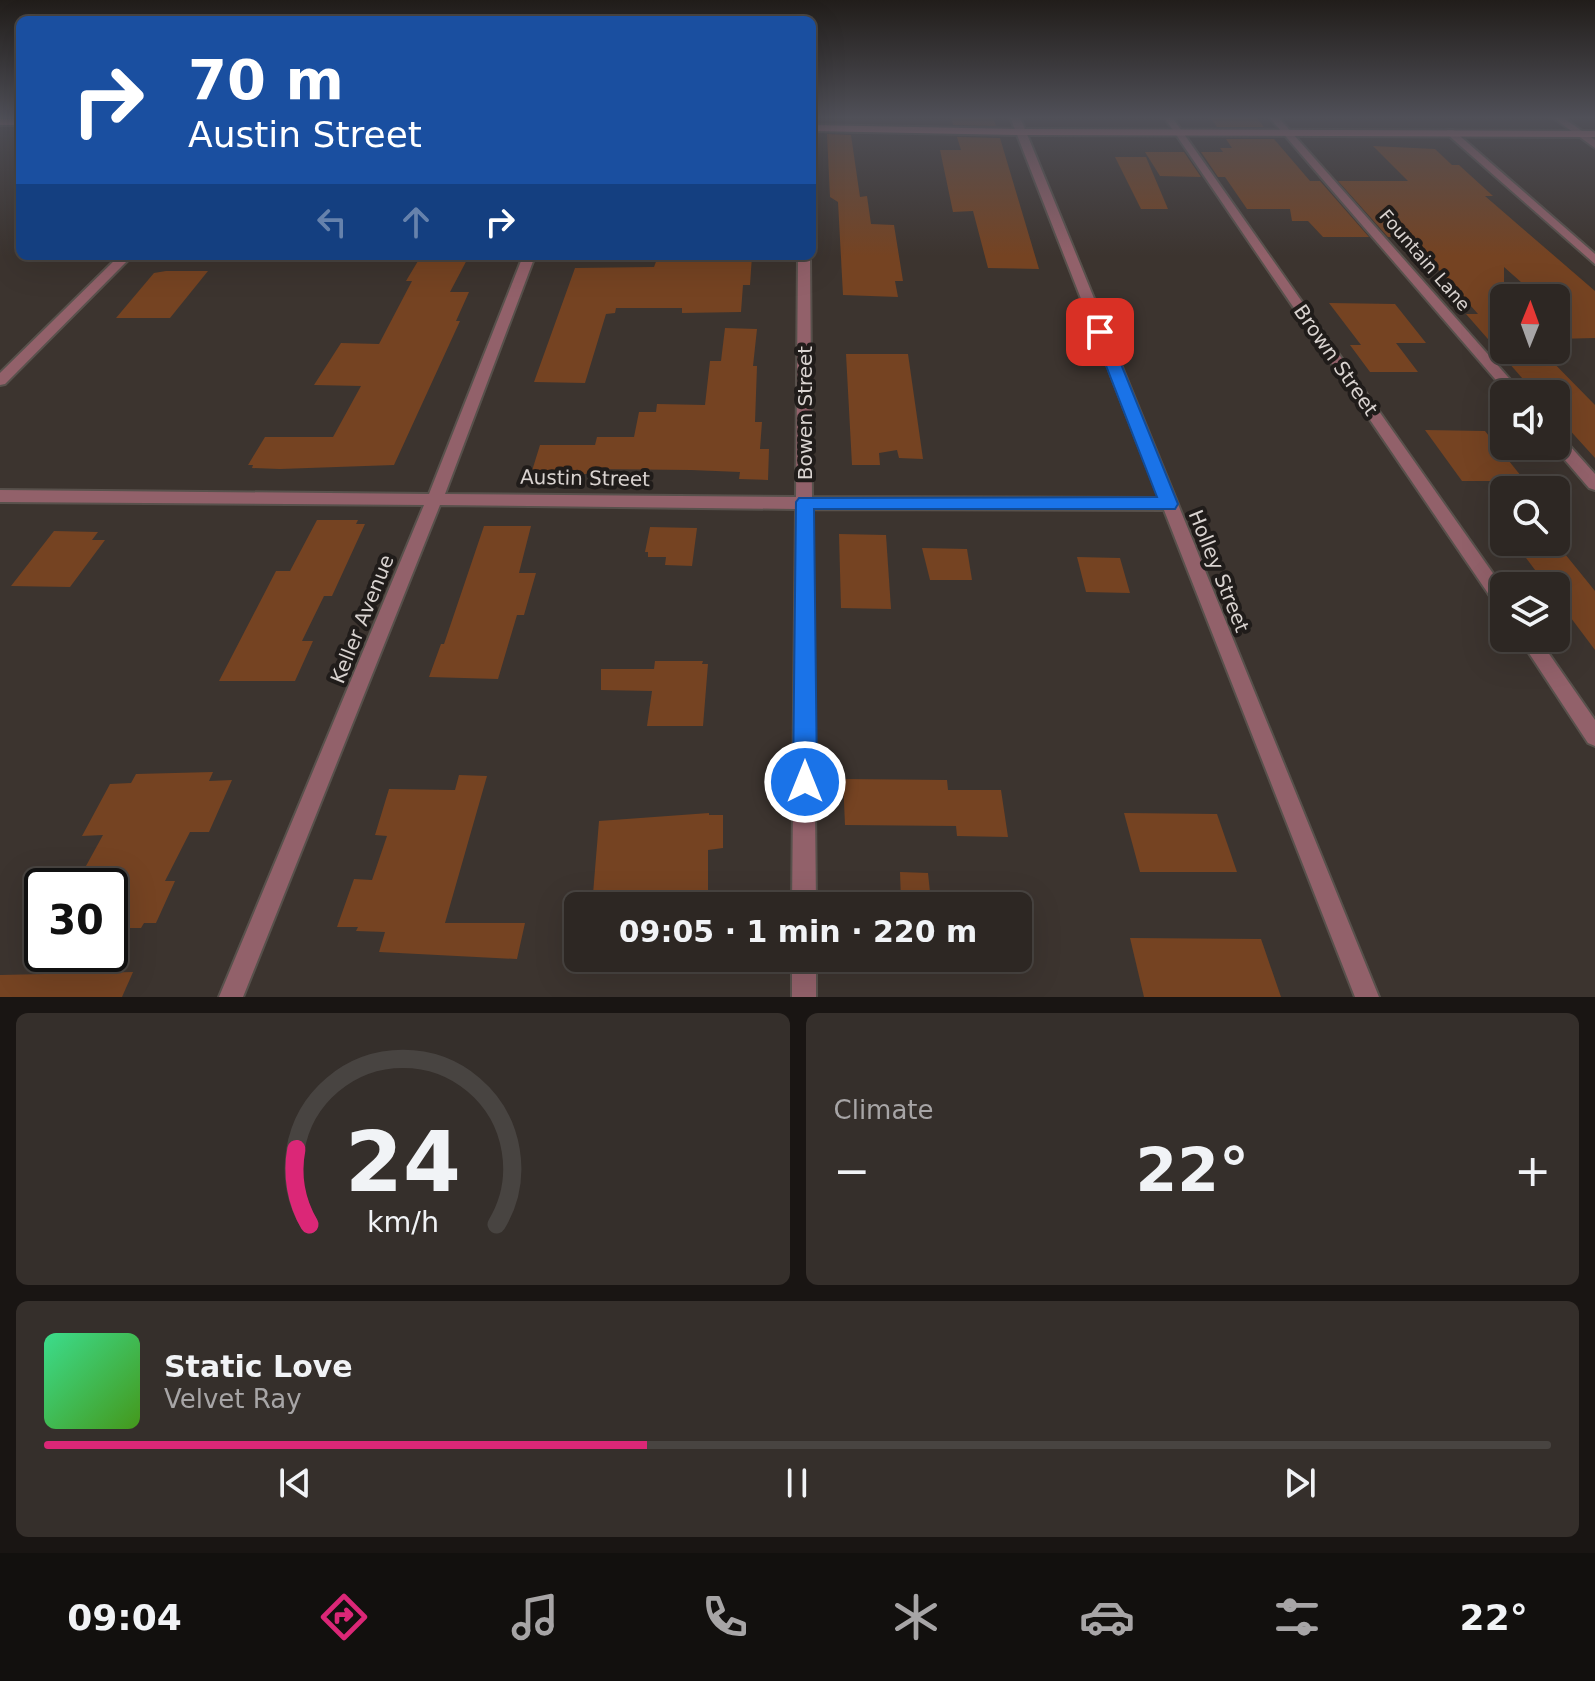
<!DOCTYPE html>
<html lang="en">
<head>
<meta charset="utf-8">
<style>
  body { margin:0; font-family:"DejaVu Sans",sans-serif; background:#352f2b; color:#f1f3f6; height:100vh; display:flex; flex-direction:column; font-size:30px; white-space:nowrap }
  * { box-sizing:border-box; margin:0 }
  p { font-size:26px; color:#a7a5a6 }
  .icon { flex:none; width:44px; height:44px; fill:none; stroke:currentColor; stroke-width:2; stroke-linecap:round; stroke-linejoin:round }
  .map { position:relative; height:997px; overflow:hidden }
  .panel { display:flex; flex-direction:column; gap:16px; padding:16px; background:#191513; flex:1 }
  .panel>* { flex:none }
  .top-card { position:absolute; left:16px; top:16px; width:800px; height:244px; border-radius:12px; box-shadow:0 8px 32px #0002,0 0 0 2px #484441; background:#1a4fa0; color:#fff; overflow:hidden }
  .needle { width:52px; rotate:1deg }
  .tools { position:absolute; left:1490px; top:284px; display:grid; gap:16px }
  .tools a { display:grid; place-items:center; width:80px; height:80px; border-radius:12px; background:#2d2723; box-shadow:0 8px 32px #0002,0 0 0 2px #484441; font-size:40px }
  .speed { position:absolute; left:24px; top:868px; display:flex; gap:16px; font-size:40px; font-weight:700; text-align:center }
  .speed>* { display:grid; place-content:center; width:104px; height:104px; border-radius:50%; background:#2d2723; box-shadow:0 8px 32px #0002,0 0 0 2px #484441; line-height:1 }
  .speed .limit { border:4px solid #111; border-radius:12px; background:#fff; color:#111 }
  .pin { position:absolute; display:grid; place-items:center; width:68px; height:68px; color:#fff; margin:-34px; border-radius:16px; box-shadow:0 4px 12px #0006 }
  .me { position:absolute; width:88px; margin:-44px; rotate:0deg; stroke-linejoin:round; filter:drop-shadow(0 0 6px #0008) }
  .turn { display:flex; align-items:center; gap:28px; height:168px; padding:0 40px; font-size:36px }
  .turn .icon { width:104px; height:104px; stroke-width:2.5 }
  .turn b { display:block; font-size:56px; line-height:68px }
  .lanes { display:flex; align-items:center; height:76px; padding:0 40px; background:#0003; justify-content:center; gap:40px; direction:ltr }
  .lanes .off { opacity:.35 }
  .big { font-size:60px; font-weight:700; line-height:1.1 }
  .panel .tile { flex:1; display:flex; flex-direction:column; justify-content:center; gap:12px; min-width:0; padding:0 28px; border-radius:12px; background:#352f2b }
  .panel .dial { align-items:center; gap:0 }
  .dial svg { height:208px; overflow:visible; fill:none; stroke:#484441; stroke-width:7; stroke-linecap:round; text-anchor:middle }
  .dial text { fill:#f1f3f6; stroke:none }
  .song { display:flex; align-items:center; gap:24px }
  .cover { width:96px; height:96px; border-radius:12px; background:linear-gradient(135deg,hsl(150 70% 55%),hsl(100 70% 35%)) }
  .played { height:8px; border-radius:4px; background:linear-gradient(90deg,#db2777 40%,#484441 40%) }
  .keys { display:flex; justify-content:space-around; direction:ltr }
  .heat { display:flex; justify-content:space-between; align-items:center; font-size:44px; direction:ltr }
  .panel .tiles { flex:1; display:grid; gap:16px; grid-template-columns:1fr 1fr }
  .tile:last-child { grid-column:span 2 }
  .trip { position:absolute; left:564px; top:892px; width:468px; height:80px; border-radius:12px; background:#2d2723; box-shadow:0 8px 32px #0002,0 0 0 2px #484441; font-weight:700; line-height:80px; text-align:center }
  .tab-bar { display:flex; height:128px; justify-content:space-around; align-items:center; background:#12100e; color:#a7a5a6 }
  .tab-bar .icon { width:56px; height:56px }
  .tab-bar .on { color:#db2777 }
  .tab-bar b { font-size:36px; color:#f1f3f6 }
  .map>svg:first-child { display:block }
  .building { fill:#754322 }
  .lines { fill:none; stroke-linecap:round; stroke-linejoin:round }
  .minor-casing { stroke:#58514c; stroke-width:4 }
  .tertiary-casing { stroke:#58514c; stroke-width:4 }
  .secondary-casing { stroke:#58514c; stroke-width:4 }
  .minor { fill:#92616a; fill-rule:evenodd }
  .tertiary { fill:#92616a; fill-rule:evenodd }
  .secondary { fill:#c47786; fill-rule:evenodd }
  .route { fill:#1a73e8; stroke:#114b97; stroke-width:2 }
  .labels { text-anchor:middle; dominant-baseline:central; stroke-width:8; stroke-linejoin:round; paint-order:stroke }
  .far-street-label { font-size:18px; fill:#d9d3d0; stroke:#201c1a }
  .street-label { font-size:20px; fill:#d9d3d0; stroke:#201c1a }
</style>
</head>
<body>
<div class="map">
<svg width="1595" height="997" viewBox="0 0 1595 997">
  <rect width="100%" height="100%" fill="#3c342f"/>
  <g class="building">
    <path d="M951 117H993L996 126 953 125Z"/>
    <path d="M1210 117H1256L1264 127H1217Z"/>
    <path d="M827 134 851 135 860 197 867 196 871 224 894 225 903 281H895L898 297 843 295 838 202 830 197Z"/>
    <path d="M957 137 1000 138 1039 269 988 268 973 211 953 212 940 150H961Z"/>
    <path d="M1226 139H1274L1310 181H1320L1369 237H1323L1308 221H1292L1290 209H1247L1225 177H1218L1201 152H1223L1220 148H1232Z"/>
    <path d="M1373 146 1435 149 1452 165H1459L1493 196H1485L1595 291V338L1556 339V298H1539L1504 267V350H1541L1595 405V458L1556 415V394H1536L1466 314H1478L1430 260H1423L1403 237H1388L1338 181H1408Z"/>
    <path d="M1145 152H1184L1201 177 1160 176Z"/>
    <path d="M1115 157H1146L1168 209H1141Z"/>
    <path d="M421 256H469L450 292H469L456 321H460L394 465 280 469 252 468 253 465H248L265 437H333L361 386 314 385 341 343 379 344 412 281H406Z"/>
    <path d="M695 256H752L750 285H743L741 312 682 313V308H616L615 313 606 314 585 383 534 382 575 268 654 267 657 259 695 260Z"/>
    <path d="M166 271H208L170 318H116L154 273Z"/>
    <path d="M1329 303 1395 304 1426 343H1396L1418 372H1370L1350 345H1361Z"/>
    <path d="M725 328 757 329 753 366H757L755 422H762L760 449H769L768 480 739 479 740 472 691 470 591 469 590 474H531L540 445H595L597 437H634L639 412H656L657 404 705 405 710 361H721Z"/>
    <path d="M846 354H908L923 459 899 458 897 450 879 453 880 465H852Z"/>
    <path d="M1425 430 1485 431 1525 481H1462Z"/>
    <path d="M317 520H358L356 524H365L332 596H324L302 641H313L295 681H219L276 571H290Z"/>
    <path d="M484 526H531L519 573H536L524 615H517L498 679 429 677 441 644H444Z"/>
    <path d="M650 527 697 528 692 566 665 565 666 557H648V552H645Z"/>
    <path d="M54 531 98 532 92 540H105L70 587 11 586Z"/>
    <path d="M839 534 886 535 891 609 841 608Z"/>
    <path d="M922 548 967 549 972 580H930Z"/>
    <path d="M1523 554H1565L1595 591V650L1556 598V586H1547Z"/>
    <path d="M1077 557 1120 558 1130 593 1086 592Z"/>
    <path d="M655 661H703L702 664H708L703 726H647L652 691 601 690V669H654Z"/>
    <path d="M213 772 209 781 232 780 209 832H190L165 881H175L156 923H144L141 928H110V886H75L103 835 82 836 110 784 131 783 136 774Z"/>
    <path d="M459 775 487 776 445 923H525L517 959 379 952 385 932 356 931 358 927H337L354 879 372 880 387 836 375 835 389 789 455 790Z"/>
    <path d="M843 779 947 780 948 790H1001L1008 837 957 836 956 826 845 825Z"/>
    <path d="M709 813V815H723V848L708 850V906H592L599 821Z"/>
    <path d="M1124 813 1217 814 1237 872H1140Z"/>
    <path d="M900 872 928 873 931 902 901 901Z"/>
    <path d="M1130 938 1261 939 1281 997H1144Z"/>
    <path d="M133 972 122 997H0V975Z"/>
  </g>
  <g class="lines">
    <defs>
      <g id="minor">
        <path d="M1010 117H1020L1379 997H1355L1164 510 812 509 816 906H792L796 509 440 505 243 997H219L424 505 0 502V490L429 494 523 256H535L445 494 796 497 798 256H810L812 497 1159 498Z"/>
        <path d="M1164 117H1172L1504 589V610L1498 608Z"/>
        <path d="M1269 117H1278L1523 394H1508Z"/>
        <path d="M1552 117H1562L1595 140V148Z"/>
        <path d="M1447 130H1453L1595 254V264L1447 134Z"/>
        <path d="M1556 435 1561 436 1595 474V490L1589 488 1553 446H1556Z"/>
        <path d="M1519 638H1538L1595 720V746L1588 743Z"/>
        <rect x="792" y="958" width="24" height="39"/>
      </g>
      <path id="tertiary" d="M119 256H132L5 384 0 385V373Z"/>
      <g id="secondary">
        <rect x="0" y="119" width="20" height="6"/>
        <path d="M812 125 1021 129 1595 131V137L1021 135 812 131Z"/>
      </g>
    </defs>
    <use href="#minor" class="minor-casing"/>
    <use href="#tertiary" class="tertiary-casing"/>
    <use href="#secondary" class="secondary-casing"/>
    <use href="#minor" class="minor"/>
    <use href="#tertiary" class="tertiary"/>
    <use href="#secondary" class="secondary"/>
  </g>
  <linearGradient id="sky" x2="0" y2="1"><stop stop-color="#211d1a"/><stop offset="0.46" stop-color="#505058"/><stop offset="1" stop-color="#505058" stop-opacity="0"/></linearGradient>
  <rect width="1595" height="256" fill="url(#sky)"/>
  <path class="route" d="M1100 328 1108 332 1178 504 1175 509H814L817 782 813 790 805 793 796 790 793 782 796 502 799 498 1157 497 1093 332Z"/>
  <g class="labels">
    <g class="far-street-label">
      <text transform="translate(1425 260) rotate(49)">Fountain Lane</text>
    </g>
    <g class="street-label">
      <text transform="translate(1336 360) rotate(55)">Brown Street</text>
      <text transform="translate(805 413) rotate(-90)">Bowen Street</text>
      <text transform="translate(585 478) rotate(1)">Austin Street</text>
      <text transform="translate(1219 571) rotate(68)">Holley Street</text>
      <text transform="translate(362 619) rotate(-68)">Keller Avenue</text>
    </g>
  </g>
</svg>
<div class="tools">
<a><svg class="needle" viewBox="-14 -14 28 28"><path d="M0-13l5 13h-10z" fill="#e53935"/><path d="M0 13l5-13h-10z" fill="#a7a5a6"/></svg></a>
<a><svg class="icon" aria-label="sound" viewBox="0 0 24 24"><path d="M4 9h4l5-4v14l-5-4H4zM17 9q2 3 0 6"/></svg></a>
<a><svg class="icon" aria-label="search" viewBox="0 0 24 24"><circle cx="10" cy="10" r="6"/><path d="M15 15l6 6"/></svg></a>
<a><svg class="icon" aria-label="layers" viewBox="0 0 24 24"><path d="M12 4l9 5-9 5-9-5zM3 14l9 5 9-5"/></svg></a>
</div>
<div class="speed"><div class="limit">30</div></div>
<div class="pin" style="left:1100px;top:332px;background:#d93025"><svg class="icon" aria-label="arrive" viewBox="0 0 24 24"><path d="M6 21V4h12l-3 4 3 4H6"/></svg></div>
<svg class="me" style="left:805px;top:782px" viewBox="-20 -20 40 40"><circle r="17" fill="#1a73e8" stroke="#fff" stroke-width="3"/><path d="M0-11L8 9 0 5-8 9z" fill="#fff"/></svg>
<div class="trip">09:05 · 1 min · 220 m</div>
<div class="top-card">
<div class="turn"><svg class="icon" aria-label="right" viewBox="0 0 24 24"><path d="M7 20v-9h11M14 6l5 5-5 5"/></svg><div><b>70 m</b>Austin Street</div></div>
<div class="lanes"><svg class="icon off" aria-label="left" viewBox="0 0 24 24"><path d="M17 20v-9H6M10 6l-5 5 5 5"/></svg><svg class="icon off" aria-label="ahead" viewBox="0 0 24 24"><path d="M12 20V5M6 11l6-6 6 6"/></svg><svg class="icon" aria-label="right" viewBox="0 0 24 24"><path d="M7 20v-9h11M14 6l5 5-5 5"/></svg></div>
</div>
</div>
<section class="panel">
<div class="tiles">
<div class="tile dial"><svg viewBox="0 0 100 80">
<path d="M14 69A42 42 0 1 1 86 69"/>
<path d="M14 69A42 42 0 0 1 9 40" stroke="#db2777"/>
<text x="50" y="56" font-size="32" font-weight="700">24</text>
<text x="50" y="72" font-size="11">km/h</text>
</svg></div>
<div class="tile"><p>Climate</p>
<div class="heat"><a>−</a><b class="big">22°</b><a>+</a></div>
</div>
<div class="tile">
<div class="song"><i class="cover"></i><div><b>Static Love</b><p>Velvet Ray</p></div></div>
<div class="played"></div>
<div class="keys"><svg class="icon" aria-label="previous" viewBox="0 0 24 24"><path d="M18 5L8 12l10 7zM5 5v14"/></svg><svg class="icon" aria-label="pause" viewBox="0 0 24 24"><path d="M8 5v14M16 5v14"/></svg><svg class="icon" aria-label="next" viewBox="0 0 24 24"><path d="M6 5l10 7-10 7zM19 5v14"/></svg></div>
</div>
</div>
</section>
<nav class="tab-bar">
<b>09:04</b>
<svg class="icon on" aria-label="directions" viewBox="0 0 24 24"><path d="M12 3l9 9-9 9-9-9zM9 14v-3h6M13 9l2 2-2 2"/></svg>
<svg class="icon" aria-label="music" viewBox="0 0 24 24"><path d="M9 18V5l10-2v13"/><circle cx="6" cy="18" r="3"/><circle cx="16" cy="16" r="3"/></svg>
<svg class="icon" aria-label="phone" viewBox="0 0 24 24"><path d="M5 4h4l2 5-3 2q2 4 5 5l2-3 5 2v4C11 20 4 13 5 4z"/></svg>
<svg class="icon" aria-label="climate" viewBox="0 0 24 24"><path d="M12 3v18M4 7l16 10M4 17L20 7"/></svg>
<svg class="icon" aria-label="car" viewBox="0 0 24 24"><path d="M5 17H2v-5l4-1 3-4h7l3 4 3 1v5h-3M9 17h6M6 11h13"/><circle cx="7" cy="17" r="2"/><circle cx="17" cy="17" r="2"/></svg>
<svg class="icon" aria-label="filters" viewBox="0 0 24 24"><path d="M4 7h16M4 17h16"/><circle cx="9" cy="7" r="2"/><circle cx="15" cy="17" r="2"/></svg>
<b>22°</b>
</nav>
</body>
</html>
